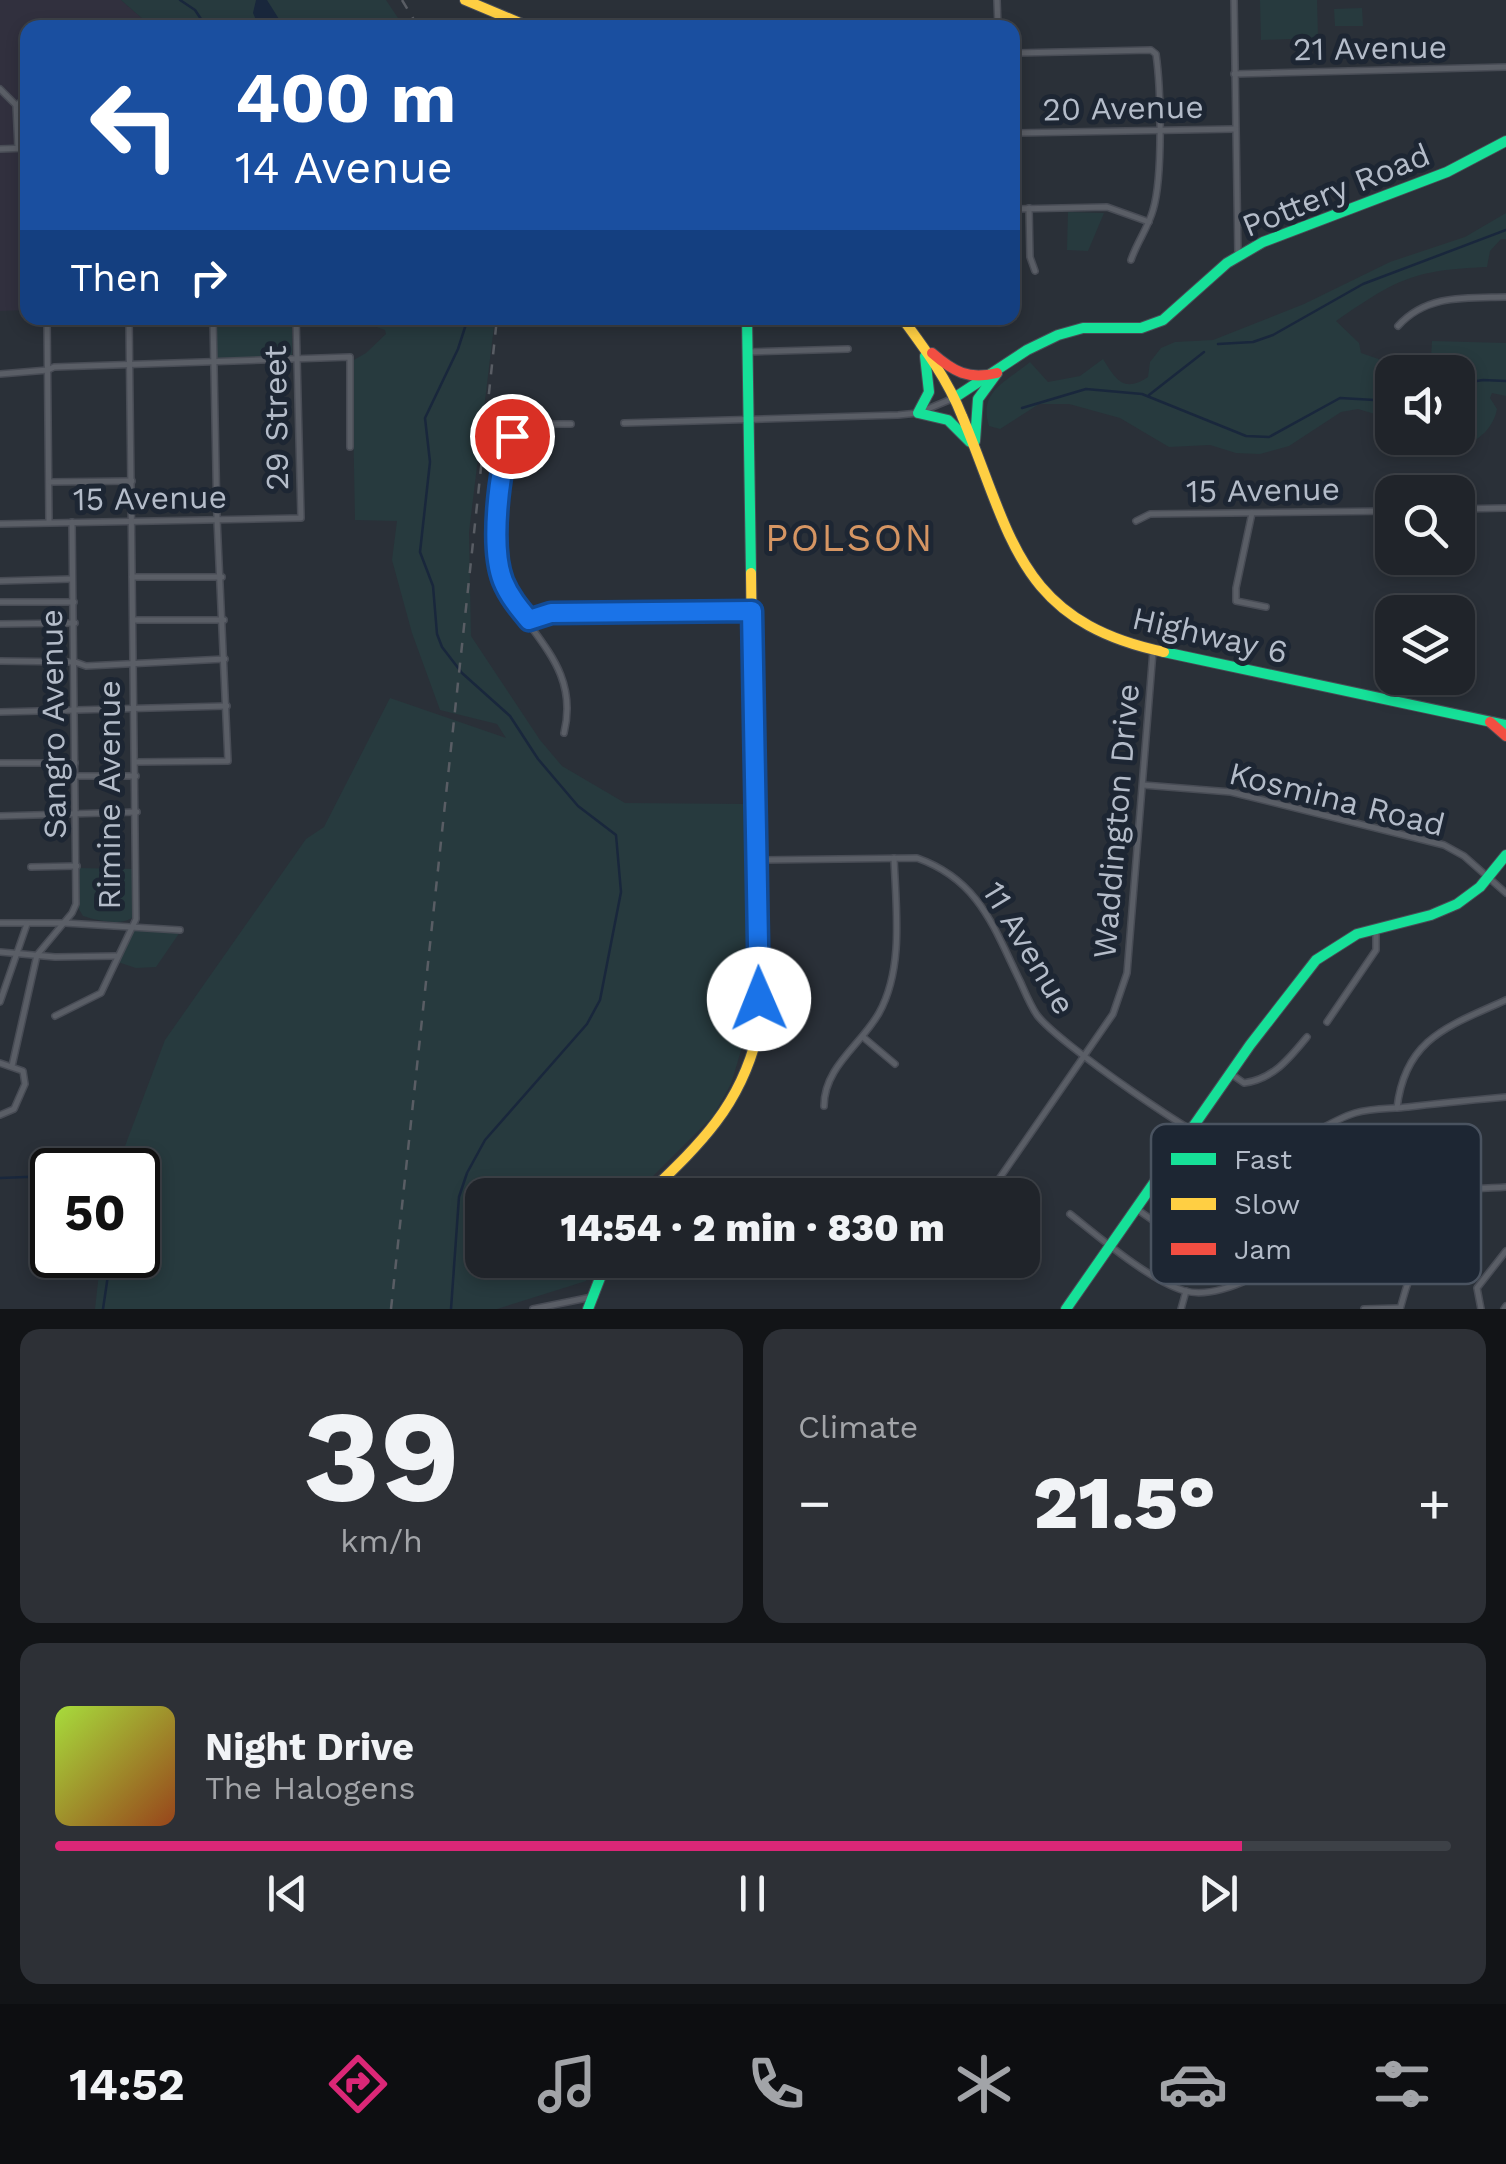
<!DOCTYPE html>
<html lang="en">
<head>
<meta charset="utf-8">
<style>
  body { margin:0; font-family:"Work Sans",sans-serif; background:#2d3036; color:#f1f3f6; height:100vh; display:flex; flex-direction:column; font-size:38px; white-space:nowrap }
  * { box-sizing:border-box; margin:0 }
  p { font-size:32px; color:#a2a4a8 }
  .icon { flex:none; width:55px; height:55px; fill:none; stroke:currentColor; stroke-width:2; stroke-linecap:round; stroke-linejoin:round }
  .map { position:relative; height:1309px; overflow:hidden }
  .side { display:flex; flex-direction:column; gap:20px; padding:20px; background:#121417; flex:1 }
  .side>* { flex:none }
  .hud { position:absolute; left:20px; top:20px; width:1000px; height:305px; border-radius:20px; box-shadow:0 5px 15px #0003,0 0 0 2px #3d4147; background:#1a4fa0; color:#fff; overflow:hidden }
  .fabs { position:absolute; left:1375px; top:355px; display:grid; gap:20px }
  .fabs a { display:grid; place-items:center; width:100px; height:100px; border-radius:20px; background:#20242a; box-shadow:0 5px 15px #0003,0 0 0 2px #3d4147; font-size:50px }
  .speed { position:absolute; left:30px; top:1148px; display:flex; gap:20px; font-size:50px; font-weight:700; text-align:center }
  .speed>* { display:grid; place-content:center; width:130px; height:130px; border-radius:50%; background:#20242a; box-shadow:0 5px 15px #0003,0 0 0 2px #3d4147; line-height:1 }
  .speed .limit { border:5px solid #111; border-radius:15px; background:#fff; color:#111 }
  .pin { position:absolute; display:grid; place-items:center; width:85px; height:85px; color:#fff; margin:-42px; border:5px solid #fff; border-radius:50%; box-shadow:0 2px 10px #0007 }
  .me { position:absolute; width:110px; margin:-55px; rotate:359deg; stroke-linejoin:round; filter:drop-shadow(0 0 8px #0008) }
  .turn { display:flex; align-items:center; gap:35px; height:210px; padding:0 50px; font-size:45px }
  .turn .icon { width:130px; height:130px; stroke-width:2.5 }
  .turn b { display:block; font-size:70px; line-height:85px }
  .then { display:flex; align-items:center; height:95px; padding:0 50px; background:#0003; gap:20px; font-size:38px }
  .big { font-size:75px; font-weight:800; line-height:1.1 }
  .side .tile { flex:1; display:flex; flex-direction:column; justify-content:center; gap:15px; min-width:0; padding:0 35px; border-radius:20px; background:#2d3036 }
  .side .dial { align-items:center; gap:0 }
  .dial b { font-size:130px; line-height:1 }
  .song { display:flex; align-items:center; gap:30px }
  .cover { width:120px; height:120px; border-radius:15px; background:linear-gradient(135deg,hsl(80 70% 55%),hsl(20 70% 35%)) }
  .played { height:10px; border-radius:5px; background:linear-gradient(90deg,#db2777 85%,#3d4147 85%) }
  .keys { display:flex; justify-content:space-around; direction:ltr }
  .heat { display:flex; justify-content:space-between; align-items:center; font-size:55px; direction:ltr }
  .side .tiles { flex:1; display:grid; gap:20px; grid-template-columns:1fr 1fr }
  .tile:last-child { grid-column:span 2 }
  .trip { position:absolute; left:465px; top:1178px; width:575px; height:100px; border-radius:20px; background:#20242a; box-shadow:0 5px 15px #0003,0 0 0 2px #3d4147; font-weight:800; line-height:100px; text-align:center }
  .dock { display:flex; height:160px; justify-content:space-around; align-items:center; background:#0d0e11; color:#a2a4a8 }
  .dock .icon { width:70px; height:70px }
  .dock .on { color:#db2777 }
  .dock b { font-size:45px; color:#f1f3f6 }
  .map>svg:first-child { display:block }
  .medical { fill:#31303e }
  .green { fill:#273a3e }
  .water { fill:#19273c }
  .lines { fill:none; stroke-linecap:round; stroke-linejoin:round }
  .stream { stroke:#19273c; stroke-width:2.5 }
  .street-casing { stroke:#484c55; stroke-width:8 }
  .fast-casing { stroke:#484c55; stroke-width:12 }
  .slow-casing { stroke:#484c55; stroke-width:12 }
  .jam-casing { stroke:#484c55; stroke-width:12 }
  .street { stroke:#5a5e66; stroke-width:5 }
  .fast { stroke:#16e098; stroke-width:10 }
  .slow { stroke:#ffcf43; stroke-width:10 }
  .jam { stroke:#f24e42; stroke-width:10 }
  .rail { stroke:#595d64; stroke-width:2.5; stroke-dasharray:10 10; stroke-linecap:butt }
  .route-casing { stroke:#114b97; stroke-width:25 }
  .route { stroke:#1a73e8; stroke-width:18 }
  .labels { text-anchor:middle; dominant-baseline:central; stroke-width:10; stroke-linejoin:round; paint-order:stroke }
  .street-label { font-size:32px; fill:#b4bcc9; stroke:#1d2633 }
  .quarter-label { font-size:38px; letter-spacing:2.5px; fill:#d59563; stroke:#1d2633 }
  .key { fill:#1d2633; stroke:#4a5360; stroke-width:2.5 }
  .key-label { font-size:28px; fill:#b4bcc9 }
</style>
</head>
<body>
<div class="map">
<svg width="1506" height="1309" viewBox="0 0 1506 1309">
  <rect width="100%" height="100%" fill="#2a3038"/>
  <path class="medical" d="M0 0H121L152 27 28 28 27 310 0 311Z"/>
  <g class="green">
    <path d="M121 0H386L404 27H152Z"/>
    <path d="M1260 0H1317L1318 38 1261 40Z"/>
    <path d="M1362 8 1363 26H1335L1334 9Z"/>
    <path d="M1068 212 1104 213 1088 251 1067 250Z"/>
    <path d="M1506 213V239H1501L1490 251 1487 267C1413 270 1397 279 1336 321L1359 343 1361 353 1399 366 1431 358 1432 341 1506 343V396L1492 393 1490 398 1497 409C1492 435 1469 446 1446 451L1425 438H1458V372H1392V419L1358 409 1341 412 1289 446 1260 454 1236 453 1210 445 1169 447 1120 418 1069 404H1039L1000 429 989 426C978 391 1006 382 1030 362L1048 382 1080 376 1103 359C1115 378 1123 394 1148 377L1150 362 1161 348 1175 342 1213 340 1304 304 1390 262 1465 237Z"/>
    <path d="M216 318H292V356L217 358Z"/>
    <path d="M303 318H495L469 532 471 636 540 740 562 766 625 803 747 804 748 1027 731 1084 713 1116 634 1195H482V1260H595L586 1281 497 1309H95L101 1255H138V1170H116L165 1040 306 839 324 827 390 698 506 738 497 724 440 710 412 633 392 560 397 521 355 520 352 361 366 353 386 334 385 330 357 320H303Z"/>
    <path d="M77 868 136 869V915C123 927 99 921 83 916L76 904Z"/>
    <path d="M130 927 180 932 156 967 136 968 115 961Z"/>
  </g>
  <path class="water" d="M256 0H267L284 27H259L253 13Z"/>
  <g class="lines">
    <g class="stream">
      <path d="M180 0 195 10 207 28"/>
      <path d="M1218 344 1253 342 1273 335 1363 284 1506 230"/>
      <path d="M1458 384 1483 380 1506 381"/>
      <path d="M1149 395 1204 352"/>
      <path d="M1022 408 1086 389 1142 394 1246 436 1269 437 1340 398 1392 401"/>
      <path d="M0 1178 52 1176"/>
      <path d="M103 1309 111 1255"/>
      <path d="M451 1309 459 1197 467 1173 485 1140 587 1024 600 1000 621 892 616 835 578 806 538 759 510 716 462 673 442 647 437 634 433 586 420 552 430 462 425 418 458 349 468 318"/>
    </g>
    <defs>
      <g id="street">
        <path d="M997 0 998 28"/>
        <path d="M1234 0 1238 256"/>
        <path d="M1012 53 1151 50 1156 54C1161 89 1163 177 1153 210 1148 228 1137 242 1131 260"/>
        <path d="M1234 74 1506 67"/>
        <path d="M0 89 16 105 18 148"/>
        <path d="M16 105 28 98"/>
        <path d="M18 116 28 110"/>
        <path d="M1012 133 1235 129"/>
        <path d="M0 149 28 148"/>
        <path d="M1029 208 1030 257 1035 271"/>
        <path d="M1012 209 1107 207 1149 222"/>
        <path d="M47 318 49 522"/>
        <path d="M1398 326C1427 294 1466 298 1506 297"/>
        <path d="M747 352 848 349"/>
        <path d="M0 374 48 370 54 367 350 357V447"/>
        <path d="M624 423 898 415 918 413 954 398"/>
        <path d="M50 482 132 481"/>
        <path d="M1458 509 1506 508"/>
        <path d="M1252 513 1236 588V601L1266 607"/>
        <path d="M1136 521 1150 514 1392 511"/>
        <path d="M0 524 301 518 296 318"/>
        <path d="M132 577H222"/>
        <path d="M0 581 72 579"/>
        <path d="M0 602H74"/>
        <path d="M133 620H224"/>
        <path d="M529 620 551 613 750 611"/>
        <path d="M0 624 75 623"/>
        <path d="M0 661 75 662 86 666 225 659"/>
        <path d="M0 712 227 706"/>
        <path d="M564 733C581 663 524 634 503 580 495 559 497 452 512 436 524 422 555 424 571 424"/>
        <path d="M136 762 228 761 217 519 213 318"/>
        <path d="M0 763H75"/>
        <path d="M75 776H136"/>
        <path d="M1143 785 1231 792 1444 845 1464 856 1506 893"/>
        <path d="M0 816 137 812"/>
        <path d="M757 860 917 858C979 880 993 926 1020 981 1025 992 1030 1005 1037 1015 1057 1042 1204 1145 1236 1153 1281 1165 1315 1125 1355 1113 1372 1108 1391 1109 1408 1107 1440 1103 1473 1100 1506 1097"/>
        <path d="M31 867 77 866"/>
        <path d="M0 923H65L180 930"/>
        <path d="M0 952 55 957 116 956"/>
        <path d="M0 1002 27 924"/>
        <path d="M55 1016 101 993 136 919 129 318"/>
        <path d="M1327 1022 1376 950V930"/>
        <path d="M863 1037 895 1064"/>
        <path d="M0 1063 23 1071 25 1084 14 1109 0 1115"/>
        <path d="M12 1066 37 955 72 913 76 904 72 522"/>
        <path d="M1231 1074 1244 1083C1273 1079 1289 1059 1307 1037"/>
        <path d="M824 1106C824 1067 861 1045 879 1013 904 968 896 908 894 858"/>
        <path d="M1397 1108C1405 1038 1449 1026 1506 1000"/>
        <path d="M988 1195 1113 1014 1127 973 1153 651"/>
        <path d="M1138 1210 1178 1238 1235 1153"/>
        <path d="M1070 1214C1099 1237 1150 1281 1185 1291 1242 1306 1334 1219 1391 1199 1426 1187 1470 1190 1506 1187"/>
        <path d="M533 1309 592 1297"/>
        <path d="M1181 1309 1186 1291"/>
        <path d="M1364 1309 1400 1308"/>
        <path d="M1400 1309C1404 1296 1407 1281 1414 1269 1428 1242 1440 1224 1441 1192"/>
        <path d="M1481 1309 1477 1288 1506 1251"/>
        <path d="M1504 1309 1506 1306"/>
      </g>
      <g id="fast">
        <path d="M747 318 751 573"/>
        <path d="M925 356 929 392 918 413 948 420 970 442"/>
        <path d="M954 398 1027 350 1058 335 1083 328H1141L1163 320 1227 263 1263 242 1447 172 1506 141"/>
        <path d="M975 441 978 399 997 373"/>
        <path d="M1164 652 1506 725"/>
        <path d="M588 1309 607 1260"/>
        <path d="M1066 1309 1250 1045 1316 960 1357 934 1431 915 1457 904 1480 887 1506 855"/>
      </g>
      <g id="slow">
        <path d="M465 0 532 28"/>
        <path d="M902 318C925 349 948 380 962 416 1012 535 1017 621 1164 652"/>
        <path d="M647 1195C699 1145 739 1108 757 1036L751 573"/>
      </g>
      <g id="jam">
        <path d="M932 353C954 372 968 380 997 373"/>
        <path d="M1490 722 1506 736"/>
      </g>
    </defs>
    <use href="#street" class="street-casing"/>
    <use href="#fast" class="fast-casing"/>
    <use href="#slow" class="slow-casing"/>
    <use href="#jam" class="jam-casing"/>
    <use href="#street" class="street"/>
    <use href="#fast" class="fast"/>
    <use href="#slow" class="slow"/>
    <use href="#jam" class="jam"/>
    <g class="rail">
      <path d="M402 0 419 28"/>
      <path d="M391 1309 497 318"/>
    </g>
  </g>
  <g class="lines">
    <defs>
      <path id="route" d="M512 436C498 469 490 548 503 581 509 596 519 608 529 620L551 613 752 611 759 999"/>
    </defs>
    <use href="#route" class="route-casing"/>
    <use href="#route" class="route"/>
  </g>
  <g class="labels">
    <g class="street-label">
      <text transform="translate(1370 48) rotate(-1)">21 Avenue</text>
      <text transform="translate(1123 108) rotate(-1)">20 Avenue</text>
      <text transform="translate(1336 190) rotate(-22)">Pottery Road</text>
      <text transform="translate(276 418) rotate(-91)">29 Street</text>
      <text transform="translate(1263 490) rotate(-1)">15 Avenue</text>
      <text transform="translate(150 498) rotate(-1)">15 Avenue</text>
      <text transform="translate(1210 635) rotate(13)">Highway 6</text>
      <text transform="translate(53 724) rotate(-91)">Sangro Avenue</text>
      <text transform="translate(109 795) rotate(-90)">Rimine Avenue</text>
      <text transform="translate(1337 799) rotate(14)">Kosmina Road</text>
      <text transform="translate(1116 821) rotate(-85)">Waddington Drive</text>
      <text transform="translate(1029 948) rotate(59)">11 Avenue</text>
    </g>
    <g class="quarter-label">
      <text x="850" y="538">POLSON</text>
    </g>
  </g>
  <rect x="1151" y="1124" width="330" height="160" rx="15" class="key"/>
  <rect x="1171" y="1153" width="45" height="12" fill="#16e098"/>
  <rect x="1171" y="1198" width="45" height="12" fill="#ffcf43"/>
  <rect x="1171" y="1243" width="45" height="12" fill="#f24e42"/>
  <g class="key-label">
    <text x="1234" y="1169">Fast</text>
    <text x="1234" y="1214">Slow</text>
    <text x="1234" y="1259">Jam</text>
  </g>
</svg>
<div class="fabs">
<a><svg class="icon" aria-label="sound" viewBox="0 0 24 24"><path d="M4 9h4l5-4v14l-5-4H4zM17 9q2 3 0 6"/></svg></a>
<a><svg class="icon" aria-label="search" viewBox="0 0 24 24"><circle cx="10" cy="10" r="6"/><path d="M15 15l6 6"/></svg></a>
<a><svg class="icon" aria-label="layers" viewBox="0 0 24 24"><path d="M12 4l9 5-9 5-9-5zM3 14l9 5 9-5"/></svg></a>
</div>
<div class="speed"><div class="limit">50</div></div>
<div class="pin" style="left:512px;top:436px;background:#d93025"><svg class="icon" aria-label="arrive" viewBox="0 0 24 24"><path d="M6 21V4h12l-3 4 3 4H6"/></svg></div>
<svg class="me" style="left:759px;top:999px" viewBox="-20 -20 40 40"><circle r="19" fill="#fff"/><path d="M0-13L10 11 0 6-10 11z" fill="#1a73e8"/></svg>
<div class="trip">14:54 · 2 min · 830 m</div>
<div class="hud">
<div class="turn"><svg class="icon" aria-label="left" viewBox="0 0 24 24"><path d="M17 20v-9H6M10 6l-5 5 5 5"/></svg><div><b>400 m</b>14 Avenue</div></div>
<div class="then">Then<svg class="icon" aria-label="right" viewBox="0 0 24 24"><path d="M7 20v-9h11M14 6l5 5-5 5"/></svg></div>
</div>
</div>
<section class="side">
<div class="tiles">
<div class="tile dial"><b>39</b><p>km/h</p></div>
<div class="tile"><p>Climate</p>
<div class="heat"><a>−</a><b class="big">21.5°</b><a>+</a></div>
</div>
<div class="tile">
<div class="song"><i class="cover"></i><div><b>Night Drive</b><p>The Halogens</p></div></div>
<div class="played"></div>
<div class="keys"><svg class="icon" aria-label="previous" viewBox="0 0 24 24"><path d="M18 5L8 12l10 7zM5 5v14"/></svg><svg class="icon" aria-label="pause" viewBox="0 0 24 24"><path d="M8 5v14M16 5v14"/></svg><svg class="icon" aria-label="next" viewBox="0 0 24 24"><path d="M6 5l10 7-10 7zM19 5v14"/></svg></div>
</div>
</div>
</section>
<nav class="dock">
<b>14:52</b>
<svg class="icon on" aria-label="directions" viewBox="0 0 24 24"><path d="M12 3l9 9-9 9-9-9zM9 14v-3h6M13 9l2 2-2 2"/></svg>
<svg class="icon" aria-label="music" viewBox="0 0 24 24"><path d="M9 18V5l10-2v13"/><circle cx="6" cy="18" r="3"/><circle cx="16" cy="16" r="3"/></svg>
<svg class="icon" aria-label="phone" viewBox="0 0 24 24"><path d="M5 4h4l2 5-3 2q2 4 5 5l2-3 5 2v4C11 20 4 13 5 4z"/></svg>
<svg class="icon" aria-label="climate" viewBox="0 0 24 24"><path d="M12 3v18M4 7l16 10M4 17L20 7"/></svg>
<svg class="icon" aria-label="car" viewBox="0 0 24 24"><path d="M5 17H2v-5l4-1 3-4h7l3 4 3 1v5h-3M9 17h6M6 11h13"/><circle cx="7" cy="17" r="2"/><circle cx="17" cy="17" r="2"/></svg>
<svg class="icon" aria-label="filters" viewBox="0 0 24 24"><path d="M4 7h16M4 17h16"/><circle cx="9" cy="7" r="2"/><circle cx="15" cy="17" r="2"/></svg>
</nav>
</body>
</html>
